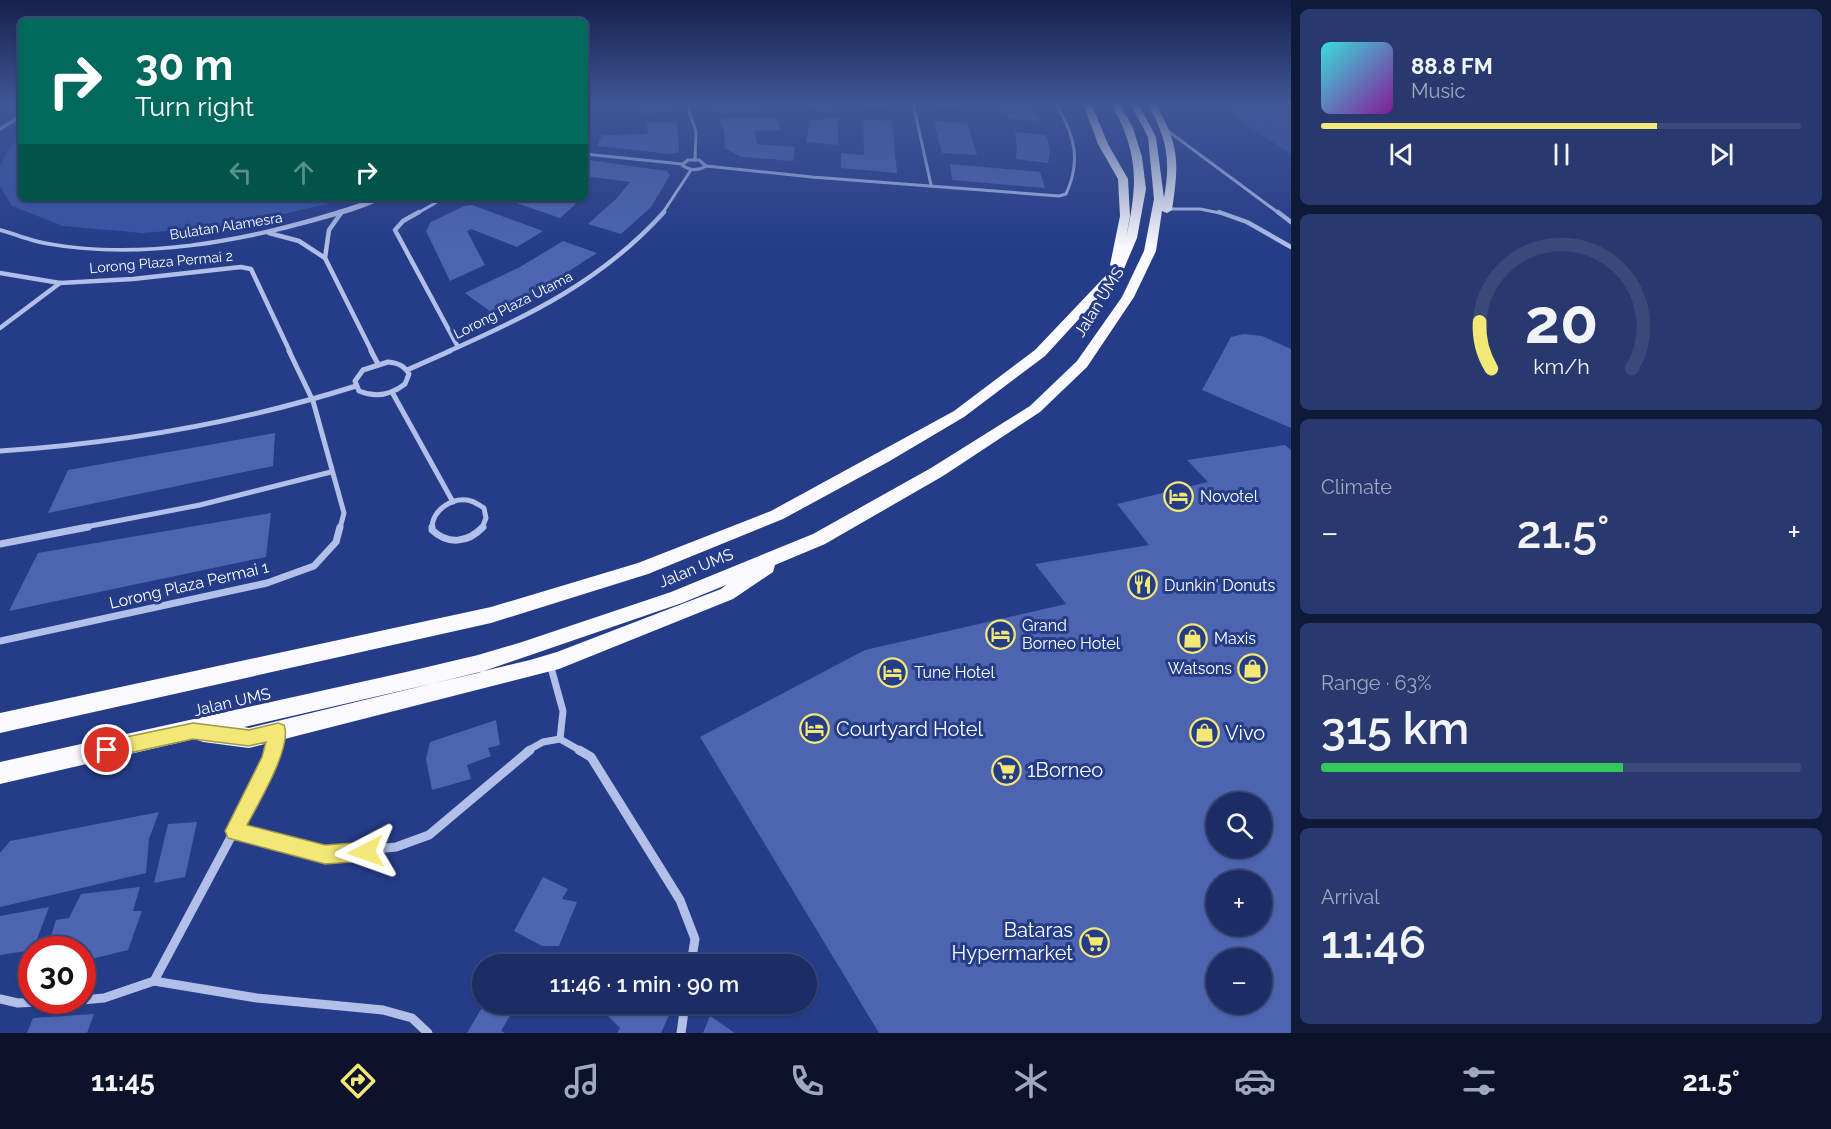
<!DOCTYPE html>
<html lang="en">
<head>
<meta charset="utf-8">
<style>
  body { margin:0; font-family:Raleway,sans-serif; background:#29396f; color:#f1f3f6; height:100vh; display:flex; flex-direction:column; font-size:22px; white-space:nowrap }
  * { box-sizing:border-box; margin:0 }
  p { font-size:20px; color:#a0a8bf }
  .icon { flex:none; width:33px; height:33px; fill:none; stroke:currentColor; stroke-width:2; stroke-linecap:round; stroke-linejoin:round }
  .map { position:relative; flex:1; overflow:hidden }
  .panel { display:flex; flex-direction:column; gap:9px; padding:9px; background:#0f1938; width:540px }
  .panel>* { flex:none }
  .top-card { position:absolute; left:18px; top:18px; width:570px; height:183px; border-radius:9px; box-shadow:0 2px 4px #0004,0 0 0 2px #3a497a; background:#00695c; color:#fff; overflow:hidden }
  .controls { position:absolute; left:1206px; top:792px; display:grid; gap:12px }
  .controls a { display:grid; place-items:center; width:66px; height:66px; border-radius:50%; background:#1c2d66; box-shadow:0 2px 4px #0004,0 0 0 2px #3a497a; font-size:30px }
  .speed { position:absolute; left:18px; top:936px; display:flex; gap:12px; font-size:30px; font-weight:700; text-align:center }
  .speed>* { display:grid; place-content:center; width:78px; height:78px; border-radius:50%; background:#1c2d66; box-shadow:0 2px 4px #0004,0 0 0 2px #3a497a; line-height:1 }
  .speed .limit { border:9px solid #d22; background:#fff; color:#111 }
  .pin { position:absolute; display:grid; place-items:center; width:51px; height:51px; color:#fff; margin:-26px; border:3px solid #fff; border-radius:50%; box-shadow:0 2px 6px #0007 }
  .me { position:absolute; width:66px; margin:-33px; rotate:266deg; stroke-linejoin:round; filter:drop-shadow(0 0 4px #0008) }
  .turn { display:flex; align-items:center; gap:21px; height:126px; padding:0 18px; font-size:27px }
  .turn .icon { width:78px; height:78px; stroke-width:2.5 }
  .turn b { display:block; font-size:42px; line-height:51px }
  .lanes { display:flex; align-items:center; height:57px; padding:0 18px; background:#0003; justify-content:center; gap:30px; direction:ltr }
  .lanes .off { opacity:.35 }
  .big { font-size:45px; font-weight:600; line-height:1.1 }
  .panel .tile { flex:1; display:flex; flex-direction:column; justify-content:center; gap:9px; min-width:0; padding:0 21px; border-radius:9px; background:#29396f }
  .panel .dial { align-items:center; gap:0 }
  .dial svg { height:156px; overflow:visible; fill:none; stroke:#3a497a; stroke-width:7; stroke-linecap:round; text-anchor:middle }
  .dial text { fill:#f1f3f6; stroke:none }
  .song { display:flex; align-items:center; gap:18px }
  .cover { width:72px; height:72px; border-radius:9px; background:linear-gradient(135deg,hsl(180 70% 55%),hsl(290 70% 35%)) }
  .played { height:6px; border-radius:3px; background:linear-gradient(90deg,#f3e875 70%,#3a497a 70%) }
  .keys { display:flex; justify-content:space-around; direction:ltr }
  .heat { display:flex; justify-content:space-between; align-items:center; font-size:33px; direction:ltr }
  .charge { height:9px; border-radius:4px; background:linear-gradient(90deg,#34c759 63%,#3a497a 0) }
  .trip { position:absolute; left:472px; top:954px; width:345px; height:60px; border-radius:30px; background:#1c2d66; box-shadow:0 2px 4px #0004,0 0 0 2px #3a497a; font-weight:600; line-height:60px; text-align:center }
  .tab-bar { display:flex; height:96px; justify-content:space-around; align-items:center; background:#0b1229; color:#a0a8bf }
  .tab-bar .icon { width:42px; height:42px }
  .tab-bar .on { color:#f3e875 }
  .tab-bar b { font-size:27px; color:#f1f3f6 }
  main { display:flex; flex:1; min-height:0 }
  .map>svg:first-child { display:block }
  .green { fill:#3954a5 }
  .building { fill:#4d65b0; fill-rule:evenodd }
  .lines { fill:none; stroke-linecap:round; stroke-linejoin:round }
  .minor-far4 { stroke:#b1bfe9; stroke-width:3 }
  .minor-far3 { stroke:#b1bfe9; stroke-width:4.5 }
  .minor-far2 { stroke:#b1bfe9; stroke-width:5 }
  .minor-far1 { stroke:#b1bfe9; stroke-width:7 }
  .minor { stroke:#b1bfe9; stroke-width:9 }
  .tertiary { fill:#b1bfe9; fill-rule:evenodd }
  .trunk { fill:#fafafe; fill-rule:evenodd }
  .route { fill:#f3e875; stroke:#9e974c; stroke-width:1.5 }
  .labels { text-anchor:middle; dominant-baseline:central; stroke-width:6; stroke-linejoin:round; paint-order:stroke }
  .far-street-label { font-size:14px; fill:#fff; stroke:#253c88 }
  .street-label { font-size:16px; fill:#fff; stroke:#253c88 }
  .poi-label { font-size:16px; fill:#fff; stroke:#253c88; text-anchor:start }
  .near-poi-label { font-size:20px; fill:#fff; stroke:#253c88; text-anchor:start }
</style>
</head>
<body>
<main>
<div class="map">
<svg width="1291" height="1033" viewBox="0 0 1291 1033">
  <rect width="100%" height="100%" fill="#253c88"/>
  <g class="green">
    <path d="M1222 103H1291V154L1241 121Z"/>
    <path d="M21 138V198H340L326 204 237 225 143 233 63 226 12 206 0 186V166L8 149Z"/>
  </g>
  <g class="building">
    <path d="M640 103H669L673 112 643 113Z"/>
    <path d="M707 103H764L767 110H711Z"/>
    <path d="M807 103H833L834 110 807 109Z"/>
    <path d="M858 103H887L889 109 860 108Z"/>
    <path d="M930 103H957L958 108 931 107Z"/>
    <path d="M1001 103H1030L1040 121 1009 119Z"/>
    <path d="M776 118 781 130 755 131 757 144 795 147 793 161 741 157 725 148 724 132 719 119Z"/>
    <path d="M838 118V145L806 142 810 120Z"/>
    <path d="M863 119 892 121 897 173 841 168V153L864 155Z"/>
    <path d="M934 121 967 123 977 155 942 153Z"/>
    <path d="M646 122H677L679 152 671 154 597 146 602 135 648 134Z"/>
    <path d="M1015 132 1046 135 1050 150 1048 163 1016 159 1017 146Z"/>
    <path d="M589 160 667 171 670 175 651 207 621 234 588 224 616 199 630 182 585 176V164Z"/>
    <path d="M950 164 1040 172 1045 188 952 180Z"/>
    <path d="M501 198H569L579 201 560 218Z"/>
    <path d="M472 205 543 231 517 247 471 229 467 231 485 265 450 281 426 231 431 222 464 206Z"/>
    <path d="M563 241 597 253 549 284 491 312 465 293 520 267Z"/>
    <path d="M1244 334 1262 336 1291 349V428L1202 390 1231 337Z"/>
    <path d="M275 433 273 466 48 513 68 470Z"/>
    <path d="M1285 445 1291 450V1033H879L700 737 865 650 1066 604 1035 564 1149 545 1117 504 1208 482 1187 460ZM1216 802H1262V848H1216ZM1216 880H1262V926H1216ZM1216 958H1262V1004H1216Z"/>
    <path d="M271 513 266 557 9 611 38 553Z"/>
    <path d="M496 720 500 745 488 748 491 756 467 765 471 779 432 790 426 759 430 742Z"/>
    <path d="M159 812 149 839 146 873 0 907V853L10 841Z"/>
    <path d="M197 822 185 877 154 883 168 824Z"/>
    <path d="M543 877 568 889 562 899 577 902 559 946H542L514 931Z"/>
    <path d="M140 887 133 911H142L128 950 87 960 91 951 47 950 56 920 69 918 81 894Z"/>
    <path d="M49 907 33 950 0 955V916Z"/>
    <path d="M484 1004H517L501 1031 505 1033H467Z"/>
    <path d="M613 1004H674L661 1033H617L620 1028 608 1016Z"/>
    <path d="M94 1014 87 1033H27L33 1018Z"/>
    <path d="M710 1016 735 1033H703Z"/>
  </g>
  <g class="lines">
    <g class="minor-far4">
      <path d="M687 103 696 132 695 160"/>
      <path d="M913 103 931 185"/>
      <path d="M1168 131 1280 214"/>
      <path d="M585 154 682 164"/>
      <path d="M688 160H699L706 166C698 171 690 171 682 165Z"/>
      <path d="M706 166 812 177 1059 196 1066 194C1082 160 1074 133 1055 103"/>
      <path d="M1167 209H1200L1225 214"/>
      <path d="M416 214 444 198"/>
      <path d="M662 214 691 170"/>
    </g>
    <g class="minor-far3">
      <path d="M419 212 403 221 395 230 458 347"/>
      <path d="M1219 212 1247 222 1291 247"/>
      <path d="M1278 212 1291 222"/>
      <path d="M269 233 299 241 325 258 372 352"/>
      <path d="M325 258 329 230 341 213"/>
      <path d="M0 273 60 283 133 279 241 267 251 269 290 352"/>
      <path d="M0 328 60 283"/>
      <path d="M447 352C529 316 603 280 664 212"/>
    </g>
    <g class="minor-far2">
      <path d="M289 351 313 401 344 513 340 528"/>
      <path d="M371 351 378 364"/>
      <path d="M388 362C397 363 404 365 409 374L405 384C391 395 376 398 359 391L355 381 363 370Z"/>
      <path d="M407 370 450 351"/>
      <path d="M392 392 453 502"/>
      <path d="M0 451C122 443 239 423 356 386"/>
      <path d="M80 528 200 505 331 472"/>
      <path d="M432 528C432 510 453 496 471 501 475 502 480 506 484 508L486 518 482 528"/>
    </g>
    <g class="minor-far1">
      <path d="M432 527V530C448 545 468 543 483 527"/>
      <path d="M0 544 88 527"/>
      <path d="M0 641 267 583 314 566 336 542 340 527"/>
      <path d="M550 664 563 711 560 739"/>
      <path d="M272 751 276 735"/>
      <path d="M527 751 543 742 560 739 581 751"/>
    </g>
    <g class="minor">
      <path d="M579 750 591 757 680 900 695 939 691 964"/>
      <path d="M234 831 281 845 325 854 396 847 429 835 530 750"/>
      <path d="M154 981 255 792 272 750"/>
      <path d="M0 999 18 1003 81 1000"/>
      <path d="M82 1000 104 998 154 981 257 998 383 1010 412 1018 428 1033"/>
      <path d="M681 1033 685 1004"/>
    </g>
    <g class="tertiary">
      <path d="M21 114V118L0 131V127Z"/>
      <path d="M375 198H384C366 209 336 216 315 222 228 246 134 261 44 245 29 242 14 236 0 232V228C15 232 29 238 44 241 152 262 273 233 375 198Z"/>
    </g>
    <g class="trunk">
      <path d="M1083 103H1091L1108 144 1128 179 1130 216 1126 238C1138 183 1139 154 1111 103H1119L1133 128 1142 157 1146 189 1137 238 1123 271 1045 356 964 417 888 462 783 519 648 574 491 623 0 733V713L491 607 638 563 771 511 954 411 1035 350 1113 268 1110 265 1120 216 1118 179 1098 144Z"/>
      <path d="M1130 103H1138L1156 137 1164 198C1171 158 1167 139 1147 103H1155C1180 146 1179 162 1172 210L1167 213 1162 211 1156 251 1134 297 1087 367 1040 412 943 476 825 544 775 565 773 572 733 599 559 669 249 748 203 742 195 739 0 784V762L406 672 478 655 522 642 671 592 813 534 931 468 1030 406 1077 361 1122 297 1144 251 1154 199 1148 137ZM726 585 721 589 557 652 530 660 249 728 244 727 478 673 682 603Z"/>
    </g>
  </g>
  <linearGradient id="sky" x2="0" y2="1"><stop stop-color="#14214b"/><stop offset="0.42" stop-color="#405696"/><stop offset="1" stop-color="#405696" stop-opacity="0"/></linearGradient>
  <rect width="1291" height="248" fill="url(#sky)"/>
  <path class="route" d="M193 723 249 730 278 723 284 725C293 746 258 804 247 825L325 845 366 842 373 845 375 852 373 858 366 861 325 864 228 838 225 831 262 757 266 742 249 746 193 739 107 758 101 756 98 750 101 744 107 741Z"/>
  <defs>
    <symbol id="hotel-ring" viewBox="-11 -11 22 22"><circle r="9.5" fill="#253c88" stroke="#f3e875" stroke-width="1.5"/><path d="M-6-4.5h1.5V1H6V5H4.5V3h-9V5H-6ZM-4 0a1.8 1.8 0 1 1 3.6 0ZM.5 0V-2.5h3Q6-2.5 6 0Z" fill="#f3e875"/></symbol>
    <symbol id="restaurant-ring" viewBox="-11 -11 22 22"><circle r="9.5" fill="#253c88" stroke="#f3e875" stroke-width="1.5"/><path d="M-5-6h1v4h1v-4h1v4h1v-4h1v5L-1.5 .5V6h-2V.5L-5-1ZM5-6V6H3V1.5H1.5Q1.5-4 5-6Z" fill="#f3e875"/></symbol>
    <symbol id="shop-ring" viewBox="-11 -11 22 22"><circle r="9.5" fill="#253c88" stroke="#f3e875" stroke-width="1.5"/><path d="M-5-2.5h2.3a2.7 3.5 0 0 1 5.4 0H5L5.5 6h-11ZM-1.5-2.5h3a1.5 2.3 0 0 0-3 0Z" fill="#f3e875"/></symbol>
    <symbol id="supermarket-ring" viewBox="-11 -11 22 22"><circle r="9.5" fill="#253c88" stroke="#f3e875" stroke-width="1.5"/><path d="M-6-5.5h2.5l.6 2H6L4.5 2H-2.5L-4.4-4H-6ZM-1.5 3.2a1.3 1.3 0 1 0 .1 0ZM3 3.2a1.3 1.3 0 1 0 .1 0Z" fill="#f3e875"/></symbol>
  </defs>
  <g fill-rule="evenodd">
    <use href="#hotel-ring" x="1162" y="480" width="33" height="33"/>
    <use href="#restaurant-ring" x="1126" y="568" width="33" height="33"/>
    <use href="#hotel-ring" x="984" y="618" width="33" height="33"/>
    <use href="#shop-ring" x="1176" y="622" width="33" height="33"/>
    <use href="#shop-ring" x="1236" y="652" width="33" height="33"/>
    <use href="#hotel-ring" x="876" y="656" width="33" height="33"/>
    <use href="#hotel-ring" x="798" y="712" width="33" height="33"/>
    <use href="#shop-ring" x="1188" y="716" width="33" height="33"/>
    <use href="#supermarket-ring" x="990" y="754" width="33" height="33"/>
    <use href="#supermarket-ring" x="1078" y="926" width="33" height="33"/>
  </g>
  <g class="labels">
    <g class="far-street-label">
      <text transform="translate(226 226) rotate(-9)">Bulatan Alamesra</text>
      <text transform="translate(161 262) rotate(-5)">Lorong Plaza Permai 2</text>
      <text transform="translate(513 305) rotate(-27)">Lorong Plaza Utama</text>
    </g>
    <g class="street-label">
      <text transform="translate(1099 302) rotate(-58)">Jalan UMS</text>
      <text transform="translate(696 568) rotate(-22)">Jalan UMS</text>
      <text transform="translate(189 585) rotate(-13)">Lorong Plaza Permai 1</text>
      <text transform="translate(232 702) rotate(-13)">Jalan UMS</text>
    </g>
    <g class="poi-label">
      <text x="1200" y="496">Novotel</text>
      <text x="1164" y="585">Dunkin' Donuts</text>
      <text x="1022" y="625">Grand<tspan x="1022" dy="18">Borneo Hotel</tspan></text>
      <text x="1214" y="638">Maxis</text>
      <text x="1232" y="668" text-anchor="end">Watsons</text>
      <text x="914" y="672">Tune Hotel</text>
    </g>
    <g class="near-poi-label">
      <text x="836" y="729">Courtyard Hotel</text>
      <text x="1225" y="733">Vivo</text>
      <text x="1027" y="770">1Borneo</text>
      <text x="1073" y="930" text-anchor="end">Bataras<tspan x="1073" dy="23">Hypermarket</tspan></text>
    </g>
  </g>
</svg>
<div class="controls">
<a><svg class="icon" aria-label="search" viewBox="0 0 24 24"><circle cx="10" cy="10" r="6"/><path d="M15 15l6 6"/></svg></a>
<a>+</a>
<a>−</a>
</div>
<div class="speed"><div class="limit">30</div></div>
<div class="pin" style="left:107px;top:750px;background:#d93025"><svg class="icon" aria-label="arrive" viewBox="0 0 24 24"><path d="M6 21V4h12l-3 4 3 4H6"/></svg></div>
<svg class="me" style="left:366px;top:852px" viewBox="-20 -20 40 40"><path d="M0-17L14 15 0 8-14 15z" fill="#f3e875" stroke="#fff" stroke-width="4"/></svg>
<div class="trip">11:46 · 1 min · 90 m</div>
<div class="top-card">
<div class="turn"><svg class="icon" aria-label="right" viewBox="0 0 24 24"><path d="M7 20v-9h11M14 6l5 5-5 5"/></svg><div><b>30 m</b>Turn right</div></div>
<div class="lanes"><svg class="icon off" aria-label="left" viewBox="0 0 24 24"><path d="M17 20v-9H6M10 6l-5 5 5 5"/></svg><svg class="icon off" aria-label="ahead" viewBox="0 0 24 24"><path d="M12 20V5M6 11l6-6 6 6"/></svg><svg class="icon" aria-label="right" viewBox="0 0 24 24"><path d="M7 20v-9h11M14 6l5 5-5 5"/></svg></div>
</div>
</div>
<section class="panel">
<div class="tile">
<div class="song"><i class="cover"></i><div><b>88.8 FM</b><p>Music</p></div></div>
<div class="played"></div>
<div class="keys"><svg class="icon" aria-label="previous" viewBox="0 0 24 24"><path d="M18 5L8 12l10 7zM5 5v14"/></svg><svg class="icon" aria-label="pause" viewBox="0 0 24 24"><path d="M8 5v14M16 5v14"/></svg><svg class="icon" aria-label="next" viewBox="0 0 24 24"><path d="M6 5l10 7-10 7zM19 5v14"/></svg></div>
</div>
<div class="tile dial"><svg viewBox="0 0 100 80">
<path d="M14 69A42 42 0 1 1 86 69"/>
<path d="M14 69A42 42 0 0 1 8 45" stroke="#f3e875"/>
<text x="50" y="56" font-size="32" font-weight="700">20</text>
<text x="50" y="72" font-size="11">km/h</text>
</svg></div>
<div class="tile"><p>Climate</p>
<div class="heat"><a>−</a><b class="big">21.5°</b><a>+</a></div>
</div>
<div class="tile"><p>Range · 63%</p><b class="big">315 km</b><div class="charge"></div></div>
<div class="tile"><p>Arrival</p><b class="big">11:46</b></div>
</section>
</main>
<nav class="tab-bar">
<b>11:45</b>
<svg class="icon on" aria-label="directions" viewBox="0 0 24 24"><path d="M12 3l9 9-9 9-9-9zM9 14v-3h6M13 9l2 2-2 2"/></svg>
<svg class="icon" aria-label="music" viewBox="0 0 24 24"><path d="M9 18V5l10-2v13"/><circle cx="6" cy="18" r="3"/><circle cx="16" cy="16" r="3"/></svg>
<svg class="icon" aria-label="phone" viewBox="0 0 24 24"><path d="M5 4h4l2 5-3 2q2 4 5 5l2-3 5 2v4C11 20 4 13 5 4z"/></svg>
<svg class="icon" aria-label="climate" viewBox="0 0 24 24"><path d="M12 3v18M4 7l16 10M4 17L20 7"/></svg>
<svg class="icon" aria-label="car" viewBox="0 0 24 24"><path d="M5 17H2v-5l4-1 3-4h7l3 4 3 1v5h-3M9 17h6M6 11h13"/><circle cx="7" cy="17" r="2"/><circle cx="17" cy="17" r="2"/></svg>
<svg class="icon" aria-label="filters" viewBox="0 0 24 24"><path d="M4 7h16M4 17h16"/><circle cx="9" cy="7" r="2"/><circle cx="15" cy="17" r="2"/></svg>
<b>21.5°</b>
</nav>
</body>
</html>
